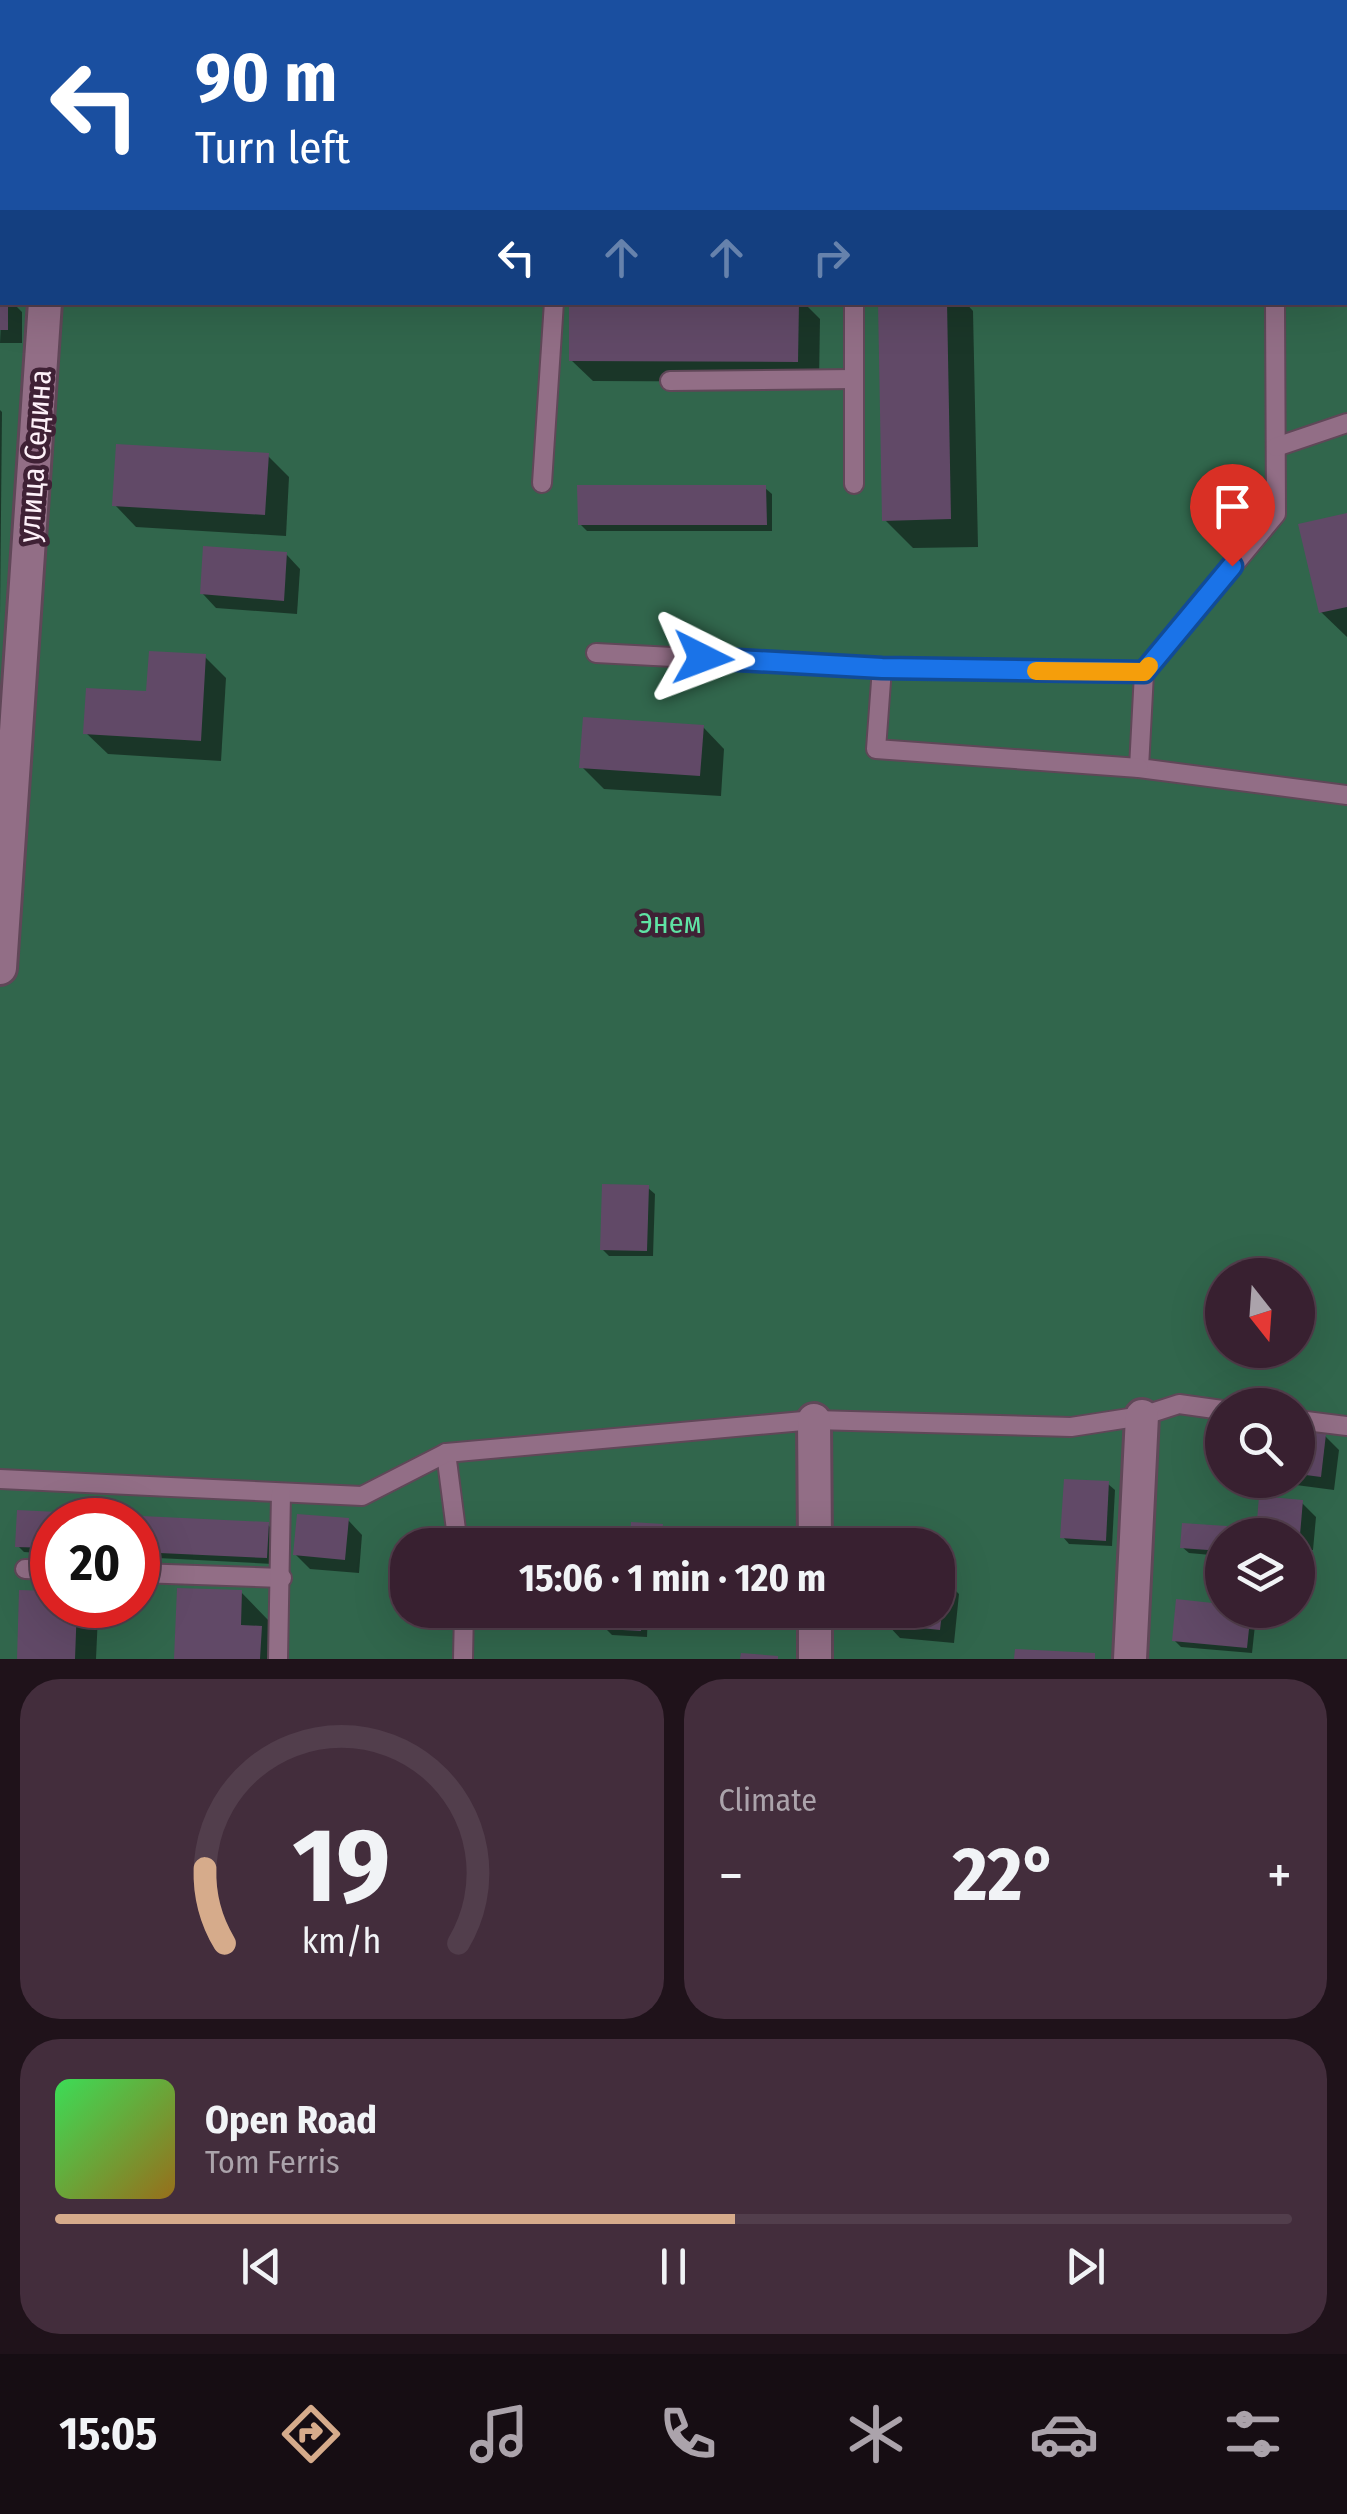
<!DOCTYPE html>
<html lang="en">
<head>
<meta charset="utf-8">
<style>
  body { margin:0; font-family:"Fira Sans Condensed",sans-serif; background:#432d3c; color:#f1f3f6; height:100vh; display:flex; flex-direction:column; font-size:38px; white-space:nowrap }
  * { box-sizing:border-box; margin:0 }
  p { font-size:32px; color:#aba3ab }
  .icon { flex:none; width:55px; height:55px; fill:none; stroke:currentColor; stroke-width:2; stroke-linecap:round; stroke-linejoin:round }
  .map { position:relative; height:1659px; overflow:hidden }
  .panel { display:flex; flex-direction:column; gap:20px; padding:20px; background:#1f121a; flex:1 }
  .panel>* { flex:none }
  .top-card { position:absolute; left:0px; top:0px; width:1348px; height:305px; box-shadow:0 10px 40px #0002,0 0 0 2px #523e4c; background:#1a4fa0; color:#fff; overflow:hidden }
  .needle { width:65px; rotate:163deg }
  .tools { position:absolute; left:1205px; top:1258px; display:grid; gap:20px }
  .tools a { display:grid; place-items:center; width:110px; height:110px; border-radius:50%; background:#382030; box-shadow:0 10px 40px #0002,0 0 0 2px #523e4c; font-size:50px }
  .speed { position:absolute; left:30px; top:1498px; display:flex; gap:20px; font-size:50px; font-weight:700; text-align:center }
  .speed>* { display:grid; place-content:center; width:130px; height:130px; border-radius:50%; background:#382030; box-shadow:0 10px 40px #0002,0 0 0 2px #523e4c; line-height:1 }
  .speed .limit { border:15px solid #d22; background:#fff; color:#111 }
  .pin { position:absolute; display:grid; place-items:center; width:85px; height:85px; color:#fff; margin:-102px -42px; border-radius:50% 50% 50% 0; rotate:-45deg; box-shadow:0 0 10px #0007 }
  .pin .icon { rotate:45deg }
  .me { position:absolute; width:110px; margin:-55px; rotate:93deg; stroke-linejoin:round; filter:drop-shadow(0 0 8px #0008) }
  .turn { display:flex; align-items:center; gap:35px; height:210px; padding:0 30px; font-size:45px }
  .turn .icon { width:130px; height:130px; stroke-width:2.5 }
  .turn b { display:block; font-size:70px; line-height:85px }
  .lanes { display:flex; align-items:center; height:95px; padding:0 30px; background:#0003; justify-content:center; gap:50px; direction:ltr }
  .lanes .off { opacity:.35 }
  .big { font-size:75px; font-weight:700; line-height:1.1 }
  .panel .widget { flex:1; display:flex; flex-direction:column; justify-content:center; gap:15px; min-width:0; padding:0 35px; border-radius:40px; background:#432d3c }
  .panel .dial { align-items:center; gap:0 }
  .dial svg { height:260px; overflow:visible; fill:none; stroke:#523e4c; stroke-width:7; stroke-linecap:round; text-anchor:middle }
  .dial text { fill:#f1f3f6; stroke:none }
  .song { display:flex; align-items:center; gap:30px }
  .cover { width:120px; height:120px; border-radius:15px; background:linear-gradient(135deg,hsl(130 70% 55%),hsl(40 70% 35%)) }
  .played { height:10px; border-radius:5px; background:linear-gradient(90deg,#d6ab8b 55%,#523e4c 55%) }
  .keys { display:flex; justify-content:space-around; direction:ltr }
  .heat { display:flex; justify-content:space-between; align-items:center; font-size:55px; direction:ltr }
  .panel .tiles { flex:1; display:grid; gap:20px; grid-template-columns:1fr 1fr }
  .widget:last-child { grid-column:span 2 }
  .trip { position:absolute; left:390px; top:1528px; width:565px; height:100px; border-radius:40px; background:#382030; box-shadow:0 10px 40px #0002,0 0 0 2px #523e4c; font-weight:700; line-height:100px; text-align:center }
  .menu { display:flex; height:160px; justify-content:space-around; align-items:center; background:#160d13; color:#aba3ab }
  .menu .icon { width:70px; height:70px }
  .menu .on { color:#d6ab8b }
  .menu b { font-size:45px; color:#f1f3f6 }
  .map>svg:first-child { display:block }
  .green { fill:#31664c; fill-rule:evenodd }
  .shadow { fill:#0007 }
  .building { fill:#614967 }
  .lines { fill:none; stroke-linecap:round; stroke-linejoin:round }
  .lane-casing { stroke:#604758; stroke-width:22 }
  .street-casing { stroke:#604758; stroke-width:38 }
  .secondary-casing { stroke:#604758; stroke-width:52 }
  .lane { stroke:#926e86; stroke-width:18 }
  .street { stroke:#926e86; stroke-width:32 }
  .secondary { stroke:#697893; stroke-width:48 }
  .route-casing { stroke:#114b97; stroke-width:25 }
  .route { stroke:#1a73e8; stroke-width:18 }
  .slow { stroke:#f59e0b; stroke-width:18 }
  .labels { text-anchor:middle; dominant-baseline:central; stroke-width:9; stroke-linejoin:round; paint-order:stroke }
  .street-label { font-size:30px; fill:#fdf0f8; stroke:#3f2135 }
  .park-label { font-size:30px; fill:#5fe3a4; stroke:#3f2135 }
</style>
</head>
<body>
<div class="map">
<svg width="1347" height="1659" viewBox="0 0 1347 1659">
  <rect width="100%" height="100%" fill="#4a2b40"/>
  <path class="green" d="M0 0H1347V1659H0ZM2 2H1345V302H2ZM1222 1275H1298V1350H1222ZM1222 1405H1298V1480H1222ZM52 1520H138V1605H52ZM1222 1535H1298V1610H1222ZM408 1545H938V1610H408Z"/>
  <g class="shadow">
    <rect x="391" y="0" width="269" height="2"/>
    <rect x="674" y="0" width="229" height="2"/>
    <rect x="992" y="0" width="114" height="2"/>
    <path d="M1280 0H1344L1347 3V60L1345 2Z"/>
    <path d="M2 299V302H12L22 312V343H0Z"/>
    <path d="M572 302H803L820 319 819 382 593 381 571 360Z"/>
    <path d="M880 302H965L973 311 978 547 913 548 885 520Z"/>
    <path d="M0 410 2 412 0 616Z"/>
    <path d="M267 455 289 477 286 536 136 527 115 505Z"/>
    <path d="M765 488 772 494V531H587L580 524Z"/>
    <path d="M1347 515V637L1321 612Z"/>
    <path d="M286 554 300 569 297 614 216 608 202 593Z"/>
    <path d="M205 657 226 678 221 761 108 754 86 733Z"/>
    <path d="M703 727 724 749 721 796 604 789 582 767Z"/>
    <path d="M648 1188 655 1194 653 1256H609L602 1249Z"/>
    <path d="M1298 1433 1325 1436 1339 1450 1334 1490 1296 1485 1291 1480H1298Z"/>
    <path d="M1108 1484 1115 1490 1112 1546 1069 1544 1063 1537Z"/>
    <path d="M1302 1503 1316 1517 1313 1550 1298 1549V1535L1258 1532Z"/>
    <path d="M19 1513 268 1525 274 1531 273 1564 138 1557V1520H52V1554L24 1552 18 1546Z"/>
    <path d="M348 1520 362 1535 359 1573 310 1569 295 1554Z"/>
    <path d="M662 1526 668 1533 667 1545H632Z"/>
    <path d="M1226 1528 1232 1535H1222V1556L1189 1553 1182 1547Z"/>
    <path d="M938 1579 945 1580 959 1594 954 1643 900 1638 886 1623 888 1610H938Z"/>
    <path d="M21 1592 52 1593V1605H88L98 1615 96 1659H19Z"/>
    <path d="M241 1592 269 1621V1636L289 1659H177Z"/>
    <path d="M1178 1602 1222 1606V1610H1251L1256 1616 1252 1653 1181 1647 1174 1640Z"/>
    <path d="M607 1610H648L647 1637 612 1635 605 1628Z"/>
    <path d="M726 1610H776L775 1623 733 1620Z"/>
  </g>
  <g class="building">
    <rect x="0" y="302" width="8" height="28"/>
    <path d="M569 302H799L798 362 569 361Z"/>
    <path d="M878 302H947L951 519 882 521Z"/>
    <path d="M116 444 269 453 265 515 112 506Z"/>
    <path d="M577 485H766L767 525H578Z"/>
    <path d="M1347 513V607L1319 613 1298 524Z"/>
    <path d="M203 546 287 552 284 601 200 594Z"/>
    <path d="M149 651 206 654 201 741 83 734 86 688 146 691Z"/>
    <path d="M583 717 704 725 700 776 579 768Z"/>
    <path d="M602 1184 649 1185 647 1251 600 1250Z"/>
    <path d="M1298 1430 1326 1434 1321 1477 1298 1474Z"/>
    <path d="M1064 1479 1109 1481 1106 1541 1060 1538Z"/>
    <path d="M1259 1496 1303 1500 1300 1535 1256 1533Z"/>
    <path d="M17 1510 269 1522 267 1558 138 1552V1520H52V1548L15 1547Z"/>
    <path d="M297 1514 349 1518 345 1560 293 1555Z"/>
    <path d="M631 1522 663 1524 661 1545H630Z"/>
    <path d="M1182 1523 1227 1526 1226 1535H1222V1551L1180 1548Z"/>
    <path d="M938 1577H946L940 1630 884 1624 885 1610H938Z"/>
    <path d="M177 1588 242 1590 241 1625 262 1626 260 1659H174Z"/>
    <path d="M19 1590 52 1591V1605H77L75 1659H17Z"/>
    <path d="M1176 1599 1222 1604V1610H1251L1247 1648 1172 1641Z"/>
    <path d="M604 1610H642L641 1631 603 1629Z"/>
    <path d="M724 1610H770V1617L724 1615Z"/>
    <path d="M1015 1649 1095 1653V1659H1014Z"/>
    <path d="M741 1653 778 1656V1659H740Z"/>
  </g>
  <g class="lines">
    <defs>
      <g id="lane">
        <path d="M320 0V2"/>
        <path d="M1275 302 1276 514 1144 673 1139 768 1347 795"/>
        <path d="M670 381 854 379"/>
        <path d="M1276 447 1347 423"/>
        <path d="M542 483 554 302"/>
        <path d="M854 484V302"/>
        <path d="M596 653 882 668 1144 673"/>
        <path d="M882 668 876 749 1139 768"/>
        <path d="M1298 1420 1347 1426"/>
        <path d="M446 1453 458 1545"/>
        <path d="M0 1479 362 1496 446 1453 814 1420 1071 1427 1142 1416 1179 1404 1222 1410"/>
        <path d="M25 1569 52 1570"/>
        <path d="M138 1573 282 1578"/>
        <path d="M278 1659 281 1493"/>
        <path d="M463 1659 464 1610"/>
      </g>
      <g id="street">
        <path d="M0 968 45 302"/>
        <path d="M814 1420 815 1545"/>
        <path d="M815 1610V1659"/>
        <path d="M1130 1659 1142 1416"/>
      </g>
      <g id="secondary">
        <path d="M59 0 60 2"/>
        <path d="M1345 113H1347"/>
        <path d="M0 233 2 232"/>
      </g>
    </defs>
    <use href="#lane" class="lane-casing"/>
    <use href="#street" class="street-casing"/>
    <use href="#secondary" class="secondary-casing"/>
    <use href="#lane" class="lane"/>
    <use href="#street" class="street"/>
    <use href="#secondary" class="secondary"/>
  </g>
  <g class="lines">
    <defs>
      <path id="route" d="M703 658 882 668 1144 672 1232 566"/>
    </defs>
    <use href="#route" class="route-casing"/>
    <use href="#route" class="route"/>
    <path class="slow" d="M1036 671 1144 672 1149 666"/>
  </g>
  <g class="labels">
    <g class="street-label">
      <text transform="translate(35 456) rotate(-86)">улица Седина</text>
    </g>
    <g class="park-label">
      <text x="670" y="923">Энем</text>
    </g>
  </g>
</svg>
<div class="tools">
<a><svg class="needle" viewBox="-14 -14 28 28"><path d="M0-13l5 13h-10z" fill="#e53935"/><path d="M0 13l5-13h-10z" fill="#aba3ab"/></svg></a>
<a><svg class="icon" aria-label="search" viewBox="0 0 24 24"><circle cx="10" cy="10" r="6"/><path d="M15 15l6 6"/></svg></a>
<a><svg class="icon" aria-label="layers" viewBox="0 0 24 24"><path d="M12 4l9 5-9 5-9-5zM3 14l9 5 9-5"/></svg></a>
</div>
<div class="speed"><div class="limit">20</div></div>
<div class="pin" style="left:1232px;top:566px;background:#d93025"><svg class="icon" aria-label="arrive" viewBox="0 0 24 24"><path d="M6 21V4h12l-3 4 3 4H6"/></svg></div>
<svg class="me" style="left:703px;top:658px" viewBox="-20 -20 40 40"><path d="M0-17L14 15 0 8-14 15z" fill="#1a73e8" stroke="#fff" stroke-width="4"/></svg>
<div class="trip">15:06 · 1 min · 120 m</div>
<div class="top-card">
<div class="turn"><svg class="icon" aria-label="left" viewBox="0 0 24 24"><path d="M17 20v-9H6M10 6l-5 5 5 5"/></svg><div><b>90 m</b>Turn left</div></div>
<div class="lanes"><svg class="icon" aria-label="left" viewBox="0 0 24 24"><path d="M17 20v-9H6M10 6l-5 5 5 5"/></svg><svg class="icon off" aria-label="ahead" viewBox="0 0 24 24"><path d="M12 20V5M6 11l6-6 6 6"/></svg><svg class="icon off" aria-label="ahead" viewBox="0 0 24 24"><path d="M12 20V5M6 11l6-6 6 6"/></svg><svg class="icon off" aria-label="right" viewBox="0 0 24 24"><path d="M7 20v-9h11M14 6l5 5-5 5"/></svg></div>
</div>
</div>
<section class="panel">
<div class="tiles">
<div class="widget dial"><svg viewBox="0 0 100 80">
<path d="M14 69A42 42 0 1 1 86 69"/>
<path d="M14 69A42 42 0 0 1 8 46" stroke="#d6ab8b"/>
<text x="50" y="56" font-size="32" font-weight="700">19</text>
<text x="50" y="72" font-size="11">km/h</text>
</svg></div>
<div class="widget"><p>Climate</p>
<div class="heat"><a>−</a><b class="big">22°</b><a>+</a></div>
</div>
<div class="widget">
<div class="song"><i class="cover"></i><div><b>Open Road</b><p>Tom Ferris</p></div></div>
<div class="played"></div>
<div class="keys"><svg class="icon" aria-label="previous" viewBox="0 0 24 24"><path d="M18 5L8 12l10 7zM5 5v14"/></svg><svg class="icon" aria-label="pause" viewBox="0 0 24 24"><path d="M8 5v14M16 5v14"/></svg><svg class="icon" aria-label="next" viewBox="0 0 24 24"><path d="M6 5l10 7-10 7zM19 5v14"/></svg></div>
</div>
</div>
</section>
<nav class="menu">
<b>15:05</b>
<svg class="icon on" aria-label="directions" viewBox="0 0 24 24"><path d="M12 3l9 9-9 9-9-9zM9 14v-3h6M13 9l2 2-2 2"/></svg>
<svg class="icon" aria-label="music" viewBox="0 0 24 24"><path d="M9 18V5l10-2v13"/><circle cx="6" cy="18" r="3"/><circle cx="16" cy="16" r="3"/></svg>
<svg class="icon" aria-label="phone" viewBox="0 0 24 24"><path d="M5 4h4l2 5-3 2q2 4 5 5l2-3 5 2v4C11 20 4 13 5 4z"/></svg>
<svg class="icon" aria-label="climate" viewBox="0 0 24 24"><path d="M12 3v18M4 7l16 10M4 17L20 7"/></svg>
<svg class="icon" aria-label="car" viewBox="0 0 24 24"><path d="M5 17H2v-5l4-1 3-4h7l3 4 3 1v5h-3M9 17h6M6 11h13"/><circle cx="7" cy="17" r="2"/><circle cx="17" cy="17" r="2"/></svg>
<svg class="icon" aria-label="filters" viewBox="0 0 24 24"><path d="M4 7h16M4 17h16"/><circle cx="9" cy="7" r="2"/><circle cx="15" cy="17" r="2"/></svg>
</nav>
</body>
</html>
